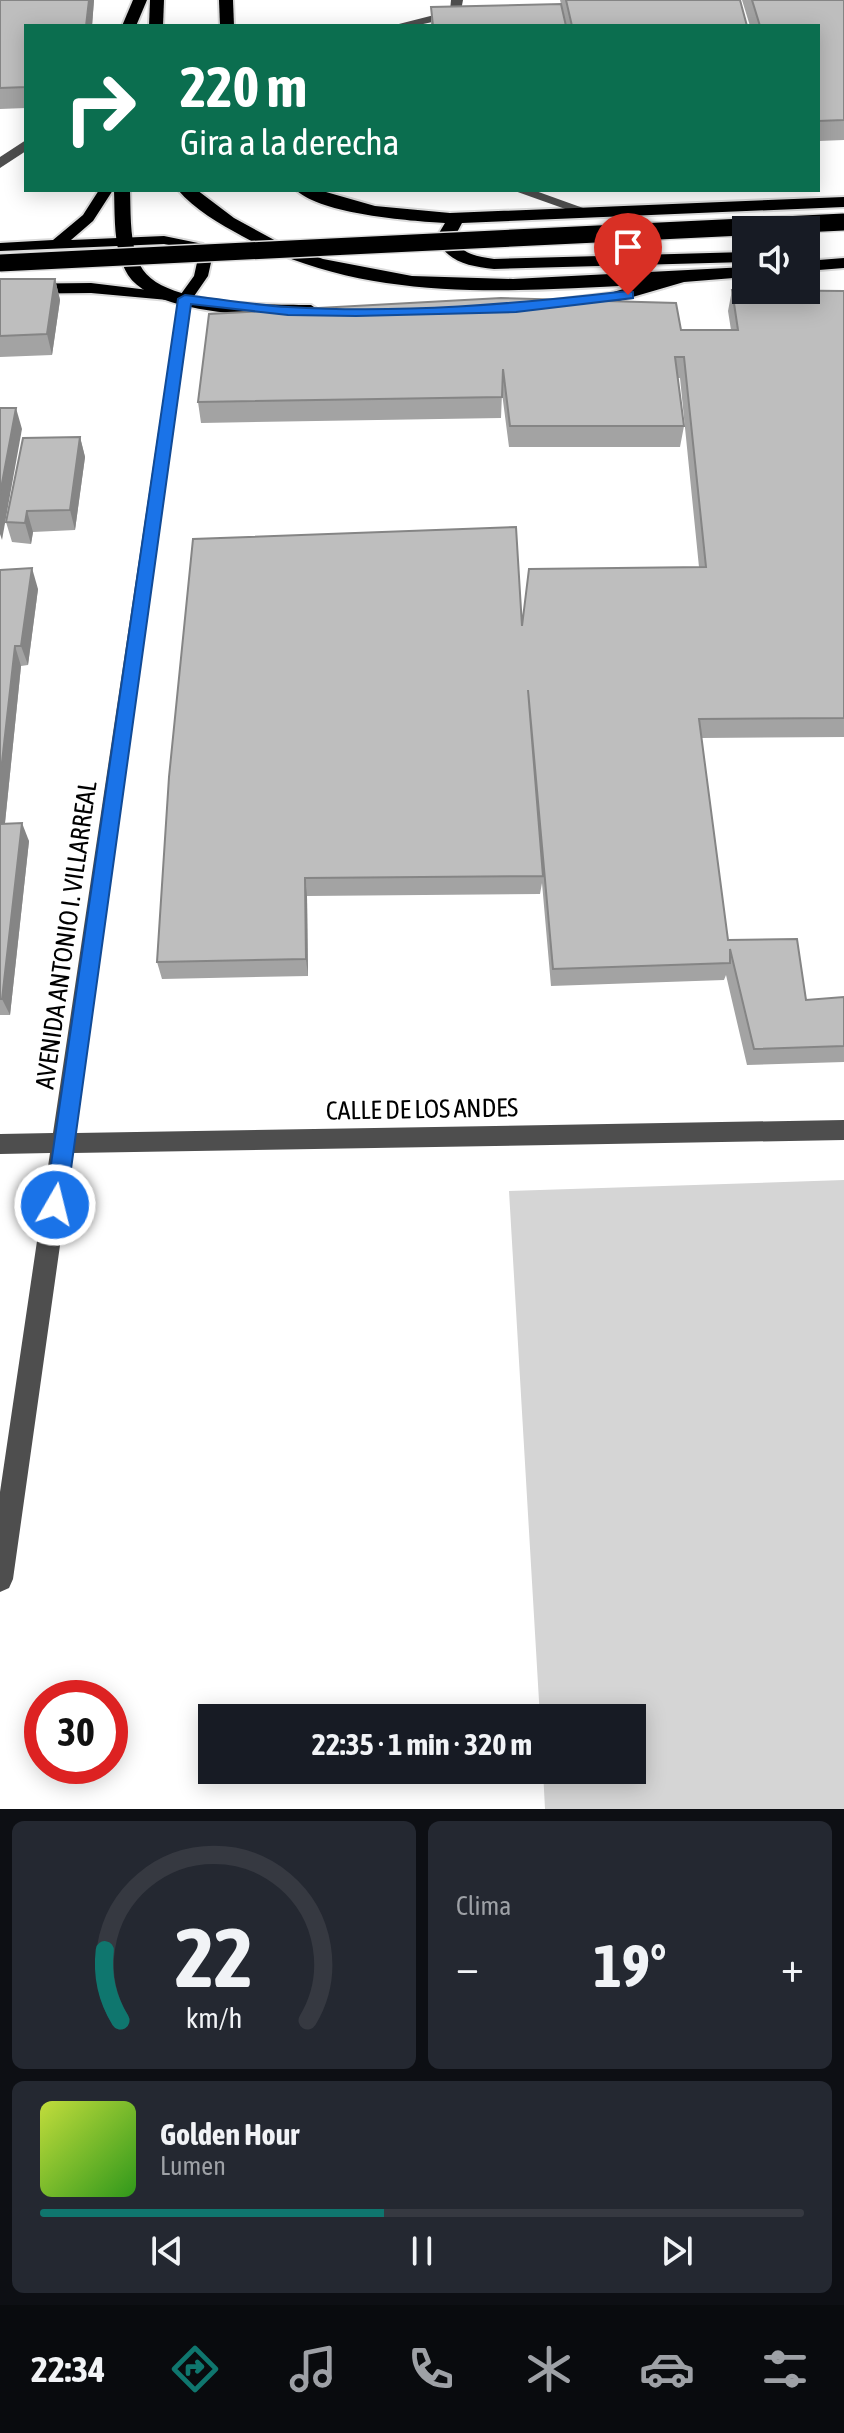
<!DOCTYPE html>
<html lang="es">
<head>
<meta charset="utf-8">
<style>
  body { margin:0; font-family:"Asap Condensed",sans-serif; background:#242831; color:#f1f3f6; height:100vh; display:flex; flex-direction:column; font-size:30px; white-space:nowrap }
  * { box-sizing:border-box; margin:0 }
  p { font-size:26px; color:#9ea1a6 }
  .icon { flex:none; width:44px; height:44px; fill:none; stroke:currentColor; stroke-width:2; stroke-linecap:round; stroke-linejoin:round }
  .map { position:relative; height:1809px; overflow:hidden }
  .drawer { display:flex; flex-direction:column; gap:12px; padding:12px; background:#0d0f14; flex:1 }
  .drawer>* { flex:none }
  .banner { position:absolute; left:24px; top:24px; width:796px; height:168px; border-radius:0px; box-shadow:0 4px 20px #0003; background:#0b6e4f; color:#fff; overflow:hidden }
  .buttons { position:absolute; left:732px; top:216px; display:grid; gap:16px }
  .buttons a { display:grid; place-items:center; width:88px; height:88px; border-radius:0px; background:#171b24; box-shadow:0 4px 20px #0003; font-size:40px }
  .speed { position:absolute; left:24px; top:1680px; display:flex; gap:16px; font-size:40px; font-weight:700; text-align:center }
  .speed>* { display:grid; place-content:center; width:104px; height:104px; border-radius:50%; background:#171b24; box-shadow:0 4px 20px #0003; line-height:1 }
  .speed .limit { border:12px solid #d22; background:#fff; color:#111 }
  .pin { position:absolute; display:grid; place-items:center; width:68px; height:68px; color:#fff; margin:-82px -34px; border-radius:50% 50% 50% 0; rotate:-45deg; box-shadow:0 0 8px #0007 }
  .pin .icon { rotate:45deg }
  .me { position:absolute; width:88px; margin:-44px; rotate:8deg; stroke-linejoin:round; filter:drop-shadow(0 0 6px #0008) }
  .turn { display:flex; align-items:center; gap:28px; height:168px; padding:0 24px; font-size:36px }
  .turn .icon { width:104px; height:104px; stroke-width:2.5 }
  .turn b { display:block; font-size:56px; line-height:68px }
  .big { font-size:60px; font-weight:700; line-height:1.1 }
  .drawer .card { flex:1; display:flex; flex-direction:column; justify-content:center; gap:12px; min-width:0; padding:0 28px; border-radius:12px; background:#242831 }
  .drawer .dial { align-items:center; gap:0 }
  .dial svg { height:208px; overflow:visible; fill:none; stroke:#363941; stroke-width:7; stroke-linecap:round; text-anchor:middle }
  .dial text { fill:#f1f3f6; stroke:none }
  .song { display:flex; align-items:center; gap:24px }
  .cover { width:96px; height:96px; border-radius:12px; background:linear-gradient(135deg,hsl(70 70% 55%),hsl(110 70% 35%)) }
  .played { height:8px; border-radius:4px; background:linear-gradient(90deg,#0f766e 45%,#363941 45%) }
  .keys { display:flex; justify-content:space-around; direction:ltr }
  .heat { display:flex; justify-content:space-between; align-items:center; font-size:44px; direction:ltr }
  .drawer .tiles { flex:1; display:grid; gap:12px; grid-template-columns:1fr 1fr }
  .card:last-child { grid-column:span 2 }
  .trip { position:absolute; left:198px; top:1704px; width:448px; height:80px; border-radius:0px; background:#171b24; box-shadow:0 4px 20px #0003; font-weight:700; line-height:80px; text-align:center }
  .tab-bar { display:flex; height:128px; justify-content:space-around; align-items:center; background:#090b0e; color:#9ea1a6 }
  .tab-bar .icon { width:56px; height:56px }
  .tab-bar .selected { color:#0f766e }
  .tab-bar b { font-size:36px; color:#f1f3f6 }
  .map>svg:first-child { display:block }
  .green { fill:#d5d5d5 }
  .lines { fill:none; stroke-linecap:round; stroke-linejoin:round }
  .major-casing { stroke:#dbdbdb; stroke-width:4 }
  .highway-casing { stroke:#dbdbdb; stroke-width:4 }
  .minor { fill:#4e4e4e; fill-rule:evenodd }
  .major { fill:#000; fill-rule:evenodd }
  .highway { fill:#000; fill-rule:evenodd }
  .highway-bridge-casing { stroke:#dbdbdb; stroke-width:20; stroke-linecap:butt }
  .highway-bridge { stroke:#000; stroke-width:17 }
  .wall { fill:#a3a3a3 }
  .shaded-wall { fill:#858585 }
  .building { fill:#bebebe; stroke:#858585; stroke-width:2 }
  .route { fill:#1a73e8; stroke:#114b97; stroke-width:2 }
  .labels { text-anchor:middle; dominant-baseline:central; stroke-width:6; stroke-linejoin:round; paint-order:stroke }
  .street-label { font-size:26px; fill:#000; stroke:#fff }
</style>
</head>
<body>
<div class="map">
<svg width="844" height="1809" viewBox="0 0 844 1809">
  <rect width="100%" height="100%" fill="#fff"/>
  <path class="green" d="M844 1180V1809H545L543 1770H632V1718H540L509 1191Z"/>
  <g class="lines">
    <defs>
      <path id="major" d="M99 190H113L93 221 71 240 164 236 203 244 212 258 208 276 190 302 91 293 0 294V284L91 283 181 294 194 276 198 258 193 250 164 244 0 251V243L53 240 83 215Z"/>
      <g id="highway">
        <path d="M133 0H147L136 26H122Z"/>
        <path d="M150 0H164L163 26H149Z"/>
        <path d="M219 0H233L234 26H220Z"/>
        <path d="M114 190H130C131 214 129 249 143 270 168 306 271 305 311 305L320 311 311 317C266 316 155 316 128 275 113 251 115 217 114 190Z"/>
        <path d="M178 190H197L234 218 278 242 323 259 412 276 513 279 746 267V277L684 282 612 303 560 310 554 308V300L610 293 637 285C505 292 362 303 242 236 220 224 194 209 178 190Z"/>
        <path d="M296 190H319L375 206 450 213 844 197V207L462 223 454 238C462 255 477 256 494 259L746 252V262L494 269C469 266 448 263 436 238L445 223C410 221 321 214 296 190Z"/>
        <path d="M844 258V268L806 271V261Z"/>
      </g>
    </defs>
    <use href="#major" class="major-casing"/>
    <use href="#highway" class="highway-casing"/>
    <g class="minor">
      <path d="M451 0H463L460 16 414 26H391L450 11Z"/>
      <path d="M26 140V151L0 168V157Z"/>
      <path d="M512 190H533L597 213 585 216Z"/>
      <path d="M185 294 192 299 76 1133 844 1120V1140L73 1153 13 1579 9 1588 0 1592V1492L50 1153 0 1154V1134L53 1133 178 299Z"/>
    </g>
    <use href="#major" class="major"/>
    <use href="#highway" class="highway"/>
    <defs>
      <path id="highway-bridge" d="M0 263 844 222"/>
    </defs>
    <use href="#highway-bridge" class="highway-bridge-casing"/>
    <use href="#highway-bridge" class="highway-bridge"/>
  </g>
  <g class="wall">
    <path d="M0 0H94L92 26H26V108L0 109Z"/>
    <path d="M560 0H740L747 26H431V7L561 4Z"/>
    <path d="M742 0H844V140L818 141V26H750Z"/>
    <path d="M0 279H55L60 300 52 355 0 357Z"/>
    <path d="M732 290 844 291V737L701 738 728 940 806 1000 844 997V1062L747 1065 726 975 724 980 551 986 542 883 540 894 307 896 308 976 162 979 157 962 522 626 699 567 680 378H678L684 426 680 447H509L502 393 501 418 201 423 198 402 681 330H731L728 311Z"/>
    <path d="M80 437 85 457 75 530 33 532 31 544 12 542 6 522Z"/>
    <path d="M0 570 38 589 28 665 21 666 5 823 29 841 10 1015H0Z"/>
  </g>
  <g class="shaded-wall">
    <path d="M89 0H94L92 26H86Z"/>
    <path d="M55 279 60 300 52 355 47 334Z"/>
    <path d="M16 408 22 429 2 540 0 534V494Z"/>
    <path d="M80 437 85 457 75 530 70 510Z"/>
    <path d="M27 511 33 532 31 544 25 523Z"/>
    <path d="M32 568 38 589 28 665 21 646Z"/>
    <path d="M15 646 21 666 3 842 0 836V780Z"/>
    <path d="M22 823 29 841 10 1015 2 999Z"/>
    <path d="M305 878 307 896 308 976 306 959Z"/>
  </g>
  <g class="building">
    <path d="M0 0H89L86 26H26V87L0 88Z"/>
    <path d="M566 0H740L747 26H572Z"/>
    <path d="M752 0H844V120L818 121V26H760Z"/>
    <path d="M561 4 566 26H433L431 7Z"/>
    <path d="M0 279H55L47 334 0 336Z"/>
    <path d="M732 290 844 291V718L699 719 728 940 797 939 806 1000 844 997V1046L754 1049 730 949V963L553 969 528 690 543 876 305 878 306 959 157 962 169 777 193 539 516 527 522 626 529 569 706 567 684 357H675L684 426H510L503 369 502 397 198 402 209 314 501 298 676 303 681 330H738Z"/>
    <path d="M0 408H16L0 494Z"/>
    <path d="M80 437 70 510 27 511 25 523 6 522 23 438Z"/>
    <path d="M32 568 21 646H15L0 780V570Z"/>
    <path d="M22 823 2 999H0V824Z"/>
  </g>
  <path class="route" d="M628 291 633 292V298L516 312 356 316 288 315 191 304 66 1205 63 1212 55 1215 48 1212 45 1205 178 299 185 295C219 299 253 305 288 307 401 314 516 304 628 291Z"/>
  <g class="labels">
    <g class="street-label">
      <text transform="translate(66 935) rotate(-82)">AVENIDA ANTONIO I. VILLARREAL</text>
      <text transform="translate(422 1109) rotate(-1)">CALLE DE LOS ANDES</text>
    </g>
  </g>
</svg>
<div class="buttons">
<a><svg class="icon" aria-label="sound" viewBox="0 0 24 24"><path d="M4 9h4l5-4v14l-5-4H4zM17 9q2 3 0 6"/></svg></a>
</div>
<div class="speed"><div class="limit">30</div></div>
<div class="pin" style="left:628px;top:295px;background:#d93025"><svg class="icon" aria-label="arrive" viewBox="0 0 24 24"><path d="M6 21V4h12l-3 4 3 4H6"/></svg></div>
<svg class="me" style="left:55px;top:1205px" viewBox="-20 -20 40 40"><circle r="17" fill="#1a73e8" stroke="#fff" stroke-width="3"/><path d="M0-11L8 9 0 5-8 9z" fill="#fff"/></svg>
<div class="trip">22:35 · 1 min · 320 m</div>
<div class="banner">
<div class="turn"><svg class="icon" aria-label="right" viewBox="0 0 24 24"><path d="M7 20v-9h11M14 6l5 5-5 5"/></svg><div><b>220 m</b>Gira a la derecha</div></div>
</div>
</div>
<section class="drawer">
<div class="tiles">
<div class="card dial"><svg viewBox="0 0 100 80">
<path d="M14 69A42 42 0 1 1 86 69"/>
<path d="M14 69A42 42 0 0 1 8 42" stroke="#0f766e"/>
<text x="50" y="56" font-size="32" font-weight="700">22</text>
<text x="50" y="72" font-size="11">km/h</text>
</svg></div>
<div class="card"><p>Clima</p>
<div class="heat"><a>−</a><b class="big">19°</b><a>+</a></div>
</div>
<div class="card">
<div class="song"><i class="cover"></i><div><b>Golden Hour</b><p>Lumen</p></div></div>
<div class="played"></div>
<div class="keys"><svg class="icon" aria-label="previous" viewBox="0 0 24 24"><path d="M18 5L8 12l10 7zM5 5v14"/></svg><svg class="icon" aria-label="pause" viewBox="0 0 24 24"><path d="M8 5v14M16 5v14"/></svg><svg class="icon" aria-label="next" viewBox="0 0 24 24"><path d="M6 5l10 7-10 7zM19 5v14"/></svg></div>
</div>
</div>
</section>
<nav class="tab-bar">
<b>22:34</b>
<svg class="icon selected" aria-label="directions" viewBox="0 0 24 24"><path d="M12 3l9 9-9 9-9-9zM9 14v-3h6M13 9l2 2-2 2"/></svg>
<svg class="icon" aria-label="music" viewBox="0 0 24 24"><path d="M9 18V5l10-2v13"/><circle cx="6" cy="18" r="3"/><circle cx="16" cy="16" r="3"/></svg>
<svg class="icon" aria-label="phone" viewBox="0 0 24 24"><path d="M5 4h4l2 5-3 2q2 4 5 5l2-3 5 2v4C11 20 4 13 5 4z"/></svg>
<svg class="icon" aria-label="climate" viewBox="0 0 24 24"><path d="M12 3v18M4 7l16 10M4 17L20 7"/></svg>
<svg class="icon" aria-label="car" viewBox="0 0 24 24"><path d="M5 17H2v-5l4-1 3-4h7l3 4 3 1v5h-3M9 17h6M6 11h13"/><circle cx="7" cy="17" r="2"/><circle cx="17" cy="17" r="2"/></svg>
<svg class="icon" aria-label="filters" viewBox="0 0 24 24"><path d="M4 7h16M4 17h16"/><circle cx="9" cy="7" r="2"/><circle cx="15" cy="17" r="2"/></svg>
</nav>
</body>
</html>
